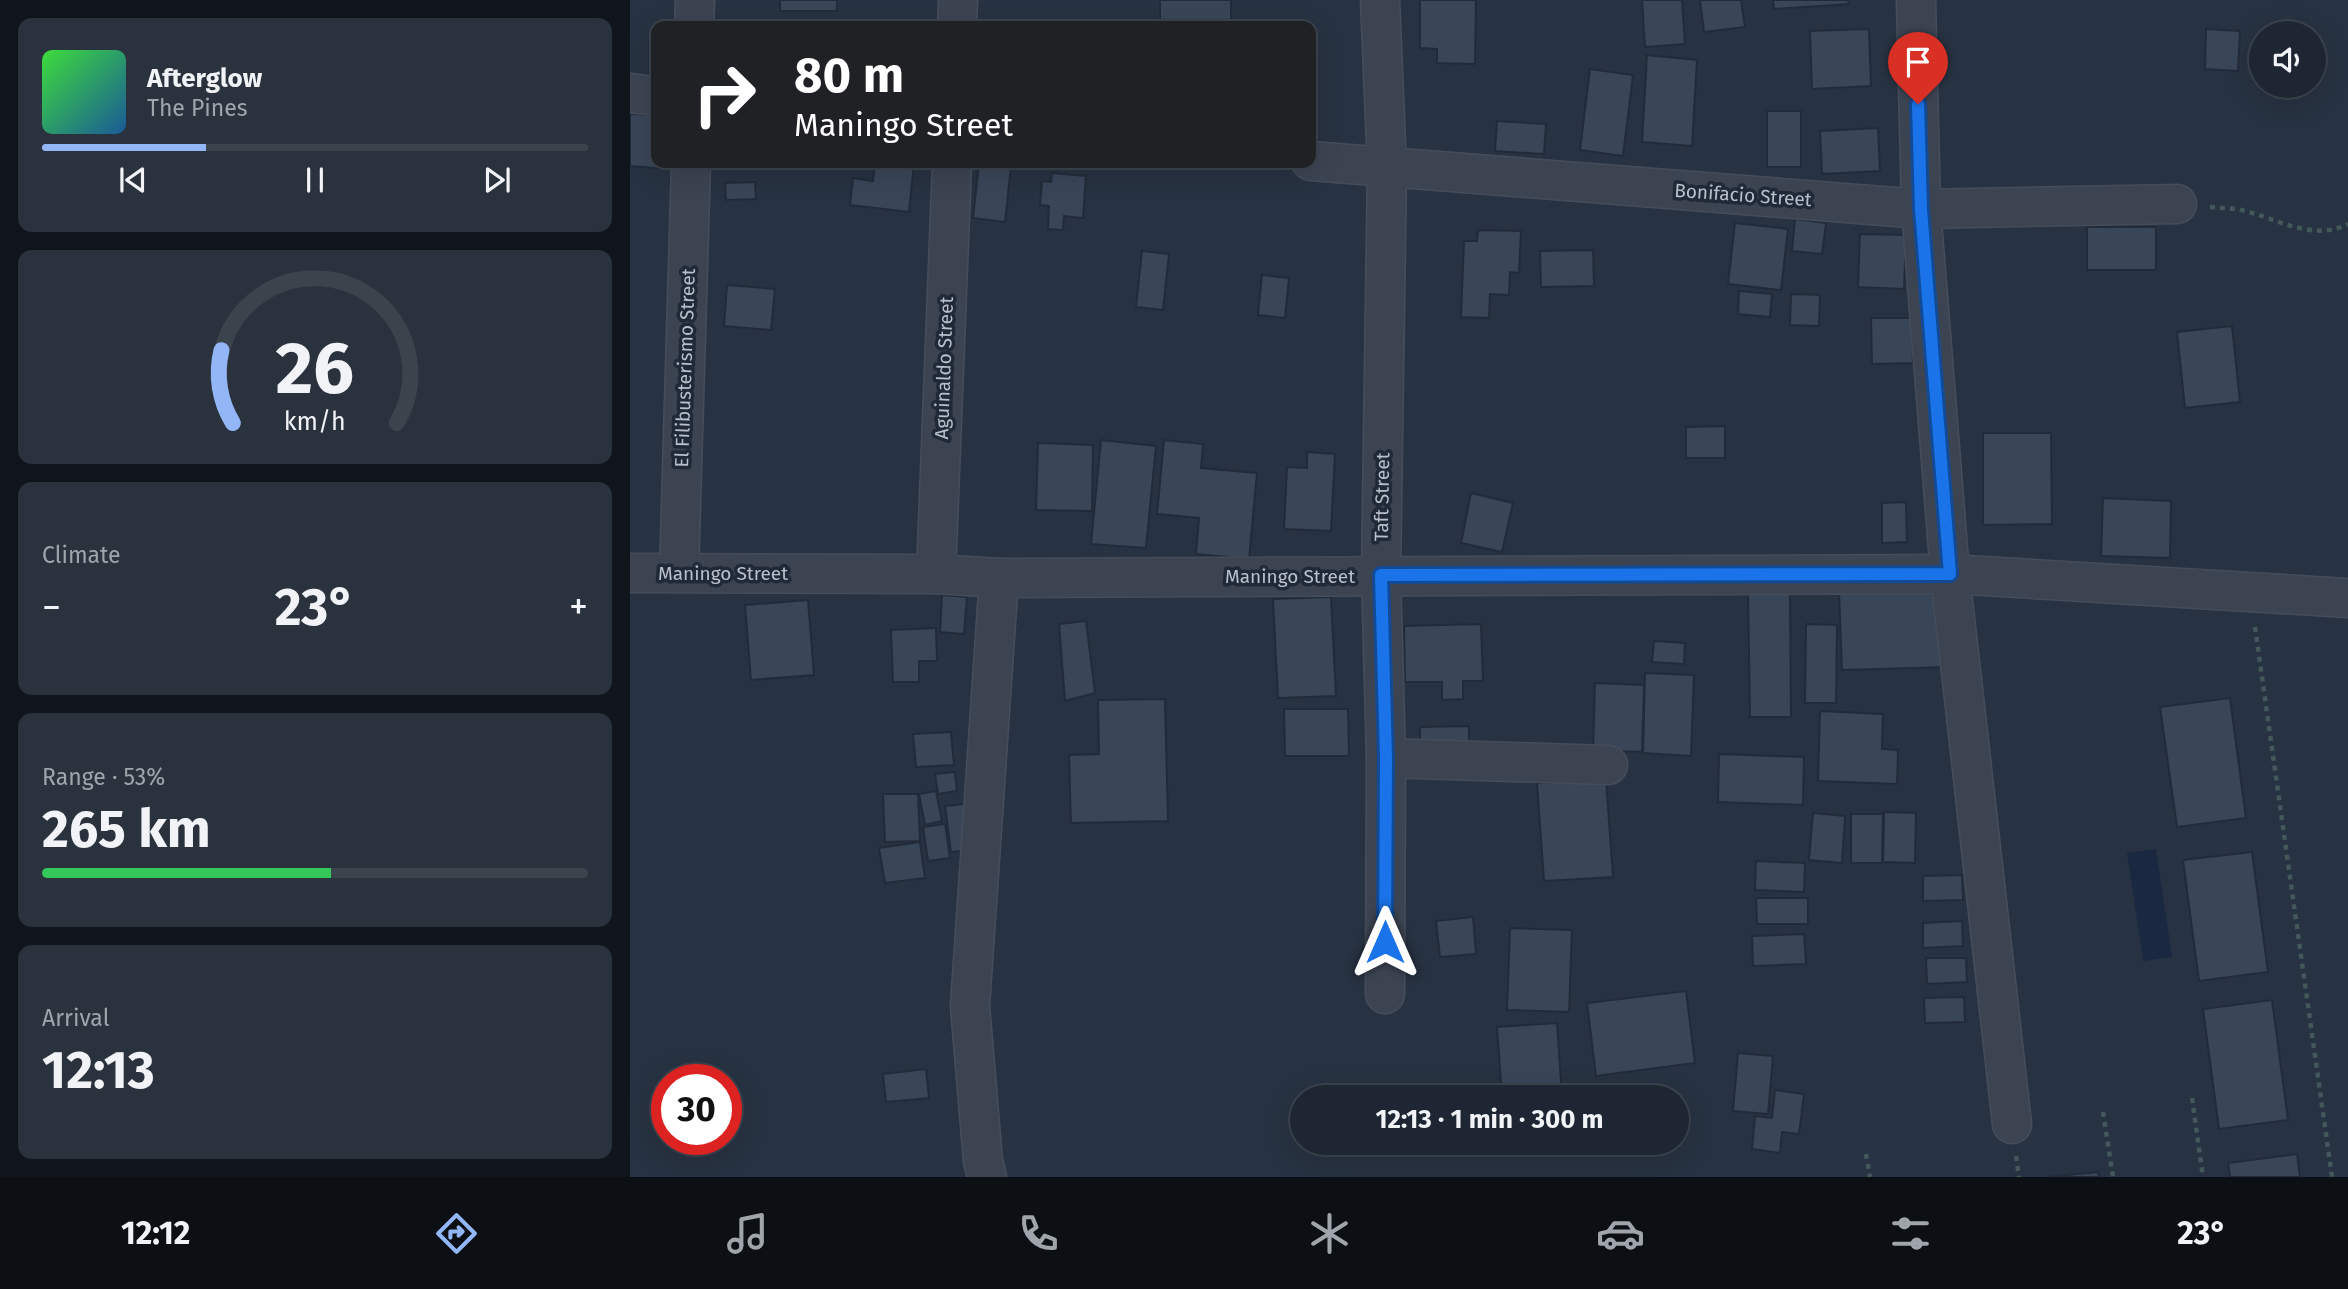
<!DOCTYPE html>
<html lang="en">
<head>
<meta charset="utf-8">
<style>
  body { margin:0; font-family:"Fira Sans",sans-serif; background:#2a323e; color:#f1f3f6; height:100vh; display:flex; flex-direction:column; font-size:26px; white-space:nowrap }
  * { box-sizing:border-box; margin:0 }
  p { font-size:23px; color:#a0a5ac }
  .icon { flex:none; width:38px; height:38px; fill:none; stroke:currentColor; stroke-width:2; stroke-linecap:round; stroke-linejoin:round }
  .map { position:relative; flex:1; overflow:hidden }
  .panel { display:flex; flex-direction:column; gap:18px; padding:18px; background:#10151c; width:630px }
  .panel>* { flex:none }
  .guide { position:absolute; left:21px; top:21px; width:665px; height:147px; border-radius:14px; box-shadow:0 7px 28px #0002,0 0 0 2px #3b434d; background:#202124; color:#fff; overflow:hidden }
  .fabs { position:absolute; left:1619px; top:21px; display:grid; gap:14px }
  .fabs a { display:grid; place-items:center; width:77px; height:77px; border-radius:50%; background:#1d2632; box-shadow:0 7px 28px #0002,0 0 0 2px #3b434d; font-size:35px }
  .speed { position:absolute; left:21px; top:1064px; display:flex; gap:14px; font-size:35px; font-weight:700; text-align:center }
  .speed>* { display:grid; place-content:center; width:91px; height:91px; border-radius:50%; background:#1d2632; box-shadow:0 7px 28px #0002,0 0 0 2px #3b434d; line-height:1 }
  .speed .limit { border:10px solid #d22; background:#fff; color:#111 }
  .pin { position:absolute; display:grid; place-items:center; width:60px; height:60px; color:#fff; margin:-72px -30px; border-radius:50% 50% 50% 0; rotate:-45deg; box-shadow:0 0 7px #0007 }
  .pin .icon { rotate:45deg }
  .me { position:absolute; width:77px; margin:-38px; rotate:0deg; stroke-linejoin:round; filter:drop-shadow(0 0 5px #0008) }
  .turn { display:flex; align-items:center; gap:24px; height:147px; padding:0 28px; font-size:32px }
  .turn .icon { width:91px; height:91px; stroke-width:2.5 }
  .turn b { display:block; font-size:49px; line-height:60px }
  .big { font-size:52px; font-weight:700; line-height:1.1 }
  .panel .tile { flex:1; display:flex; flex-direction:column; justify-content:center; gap:10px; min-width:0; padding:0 24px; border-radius:14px; background:#2a323e }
  .panel .dial { align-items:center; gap:0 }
  .dial svg { height:182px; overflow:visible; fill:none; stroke:#3b434d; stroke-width:7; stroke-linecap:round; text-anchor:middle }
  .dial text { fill:#f1f3f6; stroke:none }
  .song { display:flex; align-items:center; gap:21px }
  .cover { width:84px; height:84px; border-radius:10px; background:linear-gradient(135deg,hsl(120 70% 55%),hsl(210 70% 35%)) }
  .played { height:7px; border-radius:4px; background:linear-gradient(90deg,#93b7f6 30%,#3b434d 30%) }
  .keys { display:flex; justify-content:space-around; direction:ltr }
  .heat { display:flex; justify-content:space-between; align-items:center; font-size:38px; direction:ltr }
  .charge { height:10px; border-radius:5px; background:linear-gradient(90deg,#34c759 53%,#3b434d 0) }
  .trip { position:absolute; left:660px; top:1085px; width:399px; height:70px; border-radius:35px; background:#1d2632; box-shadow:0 7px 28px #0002,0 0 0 2px #3b434d; font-weight:700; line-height:70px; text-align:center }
  .dock { display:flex; height:112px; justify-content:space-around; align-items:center; background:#0c0f14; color:#a0a5ac }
  .dock .icon { width:49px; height:49px }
  .dock .active { color:#93b7f6 }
  .dock b { font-size:32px; color:#f1f3f6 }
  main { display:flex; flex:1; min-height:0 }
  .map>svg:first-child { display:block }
  .water { fill:#1a2941 }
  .building { fill:#394658; stroke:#222b39; stroke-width:2 }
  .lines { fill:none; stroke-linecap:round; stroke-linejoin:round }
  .minor-casing { stroke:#454d5b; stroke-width:41 }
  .path { stroke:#43585b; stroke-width:4.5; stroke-dasharray:5 5; stroke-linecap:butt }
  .minor { stroke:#3c4452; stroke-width:38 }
  .route-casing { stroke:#114b97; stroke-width:18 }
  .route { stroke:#1a73e8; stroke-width:12 }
  .labels { text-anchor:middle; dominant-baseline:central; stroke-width:7; stroke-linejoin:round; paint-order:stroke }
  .street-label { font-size:19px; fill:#b9c0cc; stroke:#202937 }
</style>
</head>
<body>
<main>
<section class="panel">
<div class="tile">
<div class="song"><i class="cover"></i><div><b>Afterglow</b><p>The Pines</p></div></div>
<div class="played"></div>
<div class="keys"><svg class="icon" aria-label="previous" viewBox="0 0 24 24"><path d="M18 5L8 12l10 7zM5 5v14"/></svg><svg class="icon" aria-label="pause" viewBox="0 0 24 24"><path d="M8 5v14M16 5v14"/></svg><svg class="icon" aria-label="next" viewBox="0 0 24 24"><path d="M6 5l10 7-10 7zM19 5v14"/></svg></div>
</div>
<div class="tile dial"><svg viewBox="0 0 100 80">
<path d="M14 69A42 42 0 1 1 86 69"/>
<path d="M14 69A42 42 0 0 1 9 37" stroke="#93b7f6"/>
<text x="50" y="56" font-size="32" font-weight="700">26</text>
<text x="50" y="72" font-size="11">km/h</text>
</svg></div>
<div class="tile"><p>Climate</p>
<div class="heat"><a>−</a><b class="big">23°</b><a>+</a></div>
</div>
<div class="tile"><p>Range · 53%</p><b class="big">265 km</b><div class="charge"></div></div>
<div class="tile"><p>Arrival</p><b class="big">12:13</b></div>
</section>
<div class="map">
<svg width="1718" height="1177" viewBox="0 0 1718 1177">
  <rect width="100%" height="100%" fill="#273242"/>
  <path class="water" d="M1526 849 1542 957 1513 961 1497 853Z"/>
  <g class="building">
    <rect x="150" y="0" width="57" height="11"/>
    <rect x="530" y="0" width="71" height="26"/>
    <path d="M790 0H846L845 64 807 63V49L790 48Z"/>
    <path d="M1012 0H1052L1055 44 1015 47Z"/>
    <path d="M1070 0H1111L1115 27 1074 32Z"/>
    <path d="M1143 0H1218L1219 4 1144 9Z"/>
    <path d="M1239 29 1241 86 1182 89 1180 31Z"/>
    <path d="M1576 29 1610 31 1608 71 1575 69Z"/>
    <path d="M1017 55 1067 60 1062 146 1012 142Z"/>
    <path d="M960 69 1003 75 993 156 950 150Z"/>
    <rect x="1137" y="111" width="34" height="56"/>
    <path d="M0 114 26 115V163H49L48 170 0 166Z"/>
    <path d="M867 121 916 124 914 154 865 151Z"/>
    <path d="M1248 128 1250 171 1192 174 1190 131Z"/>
    <path d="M245 163H284L279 212 220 205 223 178 243 181Z"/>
    <path d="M349 163 381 166 375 222 343 218Z"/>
    <path d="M422 173 456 176 453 218 434 216 433 230 418 229 419 206 410 205 412 181 421 182Z"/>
    <path d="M125 182 126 199 96 200 95 183Z"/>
    <path d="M1165 219 1196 223 1192 254 1162 251Z"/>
    <path d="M1105 223 1158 229 1151 290 1098 284Z"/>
    <rect x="1457" y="227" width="69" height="43"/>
    <path d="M848 230 891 231 889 273 880 272 879 295 860 294 859 318 831 317 834 241H847Z"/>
    <path d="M1230 234 1276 235 1274 289 1228 287Z"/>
    <path d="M963 250 964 286 911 287 910 251Z"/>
    <path d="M512 251 539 254 533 310 506 307Z"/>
    <path d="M632 275 659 278 655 318 628 315Z"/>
    <path d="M97 285 145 289 141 330 94 326Z"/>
    <path d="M1109 291 1142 294 1140 317 1108 314Z"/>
    <path d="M1161 294 1190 295 1189 326 1160 325Z"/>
    <path d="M1241 318H1282L1283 363 1242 364Z"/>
    <path d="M1602 326 1610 402 1555 408 1547 332Z"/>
    <path d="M1095 426V458H1056V427Z"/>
    <path d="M1353 433H1421L1422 524 1353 525Z"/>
    <path d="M471 440 526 446 516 548 461 544Z"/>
    <path d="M534 440 573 444 571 468 627 473 619 559 566 554 569 518 527 514Z"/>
    <path d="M408 443 463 445 462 511 406 510Z"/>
    <path d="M677 452 705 454 701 531 654 529 657 467 677 468Z"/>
    <path d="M841 493 883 503 872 552 831 543Z"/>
    <path d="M1473 498 1541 501 1540 558 1471 556Z"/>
    <path d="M1276 502 1277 542 1252 543V503Z"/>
    <path d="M1296 589 1317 609 1319 667 1212 670 1209 592Z"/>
    <path d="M1118 593H1160L1161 717H1120Z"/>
    <path d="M312 595 337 597 334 634 310 632Z"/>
    <path d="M701 597 706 696 648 698 643 599Z"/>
    <path d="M178 600 184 675 121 680 115 605Z"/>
    <path d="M456 621 465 693 435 701 429 624Z"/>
    <path d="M851 624 853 681H833V699L812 700V682H775L774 626Z"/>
    <path d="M1176 624 1207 625 1206 703H1175Z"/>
    <path d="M306 628 307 661H289V682H263L261 630Z"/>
    <path d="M1024 641 1055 643 1054 664 1022 662Z"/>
    <path d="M1015 673 1064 675 1061 756 1013 753Z"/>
    <path d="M965 683 1014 685 1012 752 963 750Z"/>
    <path d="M1600 698 1616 818 1547 827 1530 707Z"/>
    <path d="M535 699 538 821 441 823 439 755 469 754 468 700Z"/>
    <path d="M654 709H718L719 756H655Z"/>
    <path d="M1190 711 1253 714 1252 749 1268 750 1267 784 1188 781Z"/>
    <path d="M839 726V748L790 750V727Z"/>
    <path d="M321 732 324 765 286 767 283 734Z"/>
    <path d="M1089 754 1174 757 1173 805 1088 802Z"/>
    <path d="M325 772 327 791 308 794 305 774Z"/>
    <path d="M976 779 983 877 914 881 907 783Z"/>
    <path d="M306 791 312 821 295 825 289 794Z"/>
    <path d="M253 794H288L290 841 255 842Z"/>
    <path d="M335 804 339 850 321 852 315 806Z"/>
    <path d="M1254 812 1286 813 1285 863 1253 862Z"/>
    <path d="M1183 813 1215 816 1212 863 1179 860Z"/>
    <path d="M1221 814H1253L1252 863H1221Z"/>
    <path d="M315 824 320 858 298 861 293 827Z"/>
    <path d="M290 842 295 878 255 883 249 848Z"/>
    <path d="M1622 852 1638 972 1569 981 1553 860Z"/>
    <path d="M1126 861 1175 863 1174 892 1125 890Z"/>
    <path d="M1332 875 1333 900 1293 901V876Z"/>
    <path d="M1126 898H1178V924H1127Z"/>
    <path d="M843 917 846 954 810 957 806 921Z"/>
    <path d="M1332 921 1333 946 1293 948V923Z"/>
    <path d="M880 928 942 930 939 1012 877 1010Z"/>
    <path d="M1174 934 1176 964 1123 966 1122 936Z"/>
    <path d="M1296 958H1336L1337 982 1297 984Z"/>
    <path d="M1056 991 1065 1063 966 1076 957 1003Z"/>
    <path d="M1334 997 1335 1022 1295 1023 1294 998Z"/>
    <path d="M1642 1000 1658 1120 1589 1129 1573 1009Z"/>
    <path d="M927 1023 932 1097H872L867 1027Z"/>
    <path d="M1108 1053 1143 1056 1138 1114 1103 1111Z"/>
    <path d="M296 1069 299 1098 256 1102 253 1074Z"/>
    <path d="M1145 1090 1174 1094 1169 1134 1152 1132 1150 1153 1122 1149 1125 1116 1142 1118Z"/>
    <path d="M1667 1154 1670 1177H1600L1598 1163Z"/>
    <path d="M1468 1172 1469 1177H1417Z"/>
  </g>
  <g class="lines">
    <defs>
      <g id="minor">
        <path d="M750 0 757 168 751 575 756 758 755 994"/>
        <path d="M1286 0 1291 209 1320 574 1382 1124"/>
        <path d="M64 26 65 0"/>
        <path d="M327 26 328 0"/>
        <path d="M0 93 26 96"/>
        <path d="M681 161 1291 209 1547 204"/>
        <path d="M0 573 306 574 369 578 1320 574 1718 598"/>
        <path d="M49 573 61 163"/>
        <path d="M306 574 322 163"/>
        <path d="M756 758 978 765"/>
        <path d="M357 1177 353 1161 340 1006 369 578"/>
      </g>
    </defs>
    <use href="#minor" class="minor-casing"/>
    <g class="path">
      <path d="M1580 207C1589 208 1598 208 1607 209 1643 216 1682 243 1718 224"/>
      <path d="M1625 627 1702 1177"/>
      <path d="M1562 1098 1573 1177"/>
      <path d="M1473 1112 1483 1177"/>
      <path d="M1236 1154 1240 1177"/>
      <path d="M1386 1156 1389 1177"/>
    </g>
    <use href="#minor" class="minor"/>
  </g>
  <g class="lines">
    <defs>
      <path id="route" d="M755 942 756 758 751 575 1320 574 1291 209 1288 104"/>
    </defs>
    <use href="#route" class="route-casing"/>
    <use href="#route" class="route"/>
  </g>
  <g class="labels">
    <g class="street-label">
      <text transform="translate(1113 195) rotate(4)">Bonifacio Street</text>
      <text transform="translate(55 368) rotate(-88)">El Filibusterismo Street</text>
      <text transform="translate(314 368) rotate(-88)">Aguinaldo Street</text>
      <text transform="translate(752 497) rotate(-89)">Taft Street</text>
      <text x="93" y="573">Maningo Street</text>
      <text x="660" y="576">Maningo Street</text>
    </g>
  </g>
</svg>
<div class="fabs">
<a><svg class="icon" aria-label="sound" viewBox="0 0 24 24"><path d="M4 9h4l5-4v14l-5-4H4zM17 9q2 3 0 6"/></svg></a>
</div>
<div class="speed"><div class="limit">30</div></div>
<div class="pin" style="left:1288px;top:104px;background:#d93025"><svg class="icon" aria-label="arrive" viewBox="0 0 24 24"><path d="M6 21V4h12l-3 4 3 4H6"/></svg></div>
<svg class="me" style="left:755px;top:942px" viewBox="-20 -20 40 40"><path d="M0-17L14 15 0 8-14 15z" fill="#1a73e8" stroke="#fff" stroke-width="4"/></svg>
<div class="trip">12:13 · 1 min · 300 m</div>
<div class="guide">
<div class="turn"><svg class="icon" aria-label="right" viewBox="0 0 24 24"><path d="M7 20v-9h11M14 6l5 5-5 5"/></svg><div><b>80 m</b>Maningo Street</div></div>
</div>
</div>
</main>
<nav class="dock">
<b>12:12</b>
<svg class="icon active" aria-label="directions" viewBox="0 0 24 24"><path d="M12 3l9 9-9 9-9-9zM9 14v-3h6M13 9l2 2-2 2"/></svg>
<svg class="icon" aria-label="music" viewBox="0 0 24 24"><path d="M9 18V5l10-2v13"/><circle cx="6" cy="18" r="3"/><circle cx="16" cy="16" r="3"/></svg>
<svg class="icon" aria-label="phone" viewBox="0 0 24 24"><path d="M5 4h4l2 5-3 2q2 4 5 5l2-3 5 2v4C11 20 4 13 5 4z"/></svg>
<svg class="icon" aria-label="climate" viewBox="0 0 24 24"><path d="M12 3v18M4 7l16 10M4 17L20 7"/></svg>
<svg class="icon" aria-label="car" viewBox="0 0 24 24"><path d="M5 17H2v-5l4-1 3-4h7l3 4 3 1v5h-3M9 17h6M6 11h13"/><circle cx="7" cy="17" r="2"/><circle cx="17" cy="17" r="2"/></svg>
<svg class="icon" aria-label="filters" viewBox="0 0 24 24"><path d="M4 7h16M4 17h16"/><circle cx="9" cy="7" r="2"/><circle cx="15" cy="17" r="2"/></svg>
<b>23°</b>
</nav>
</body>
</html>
